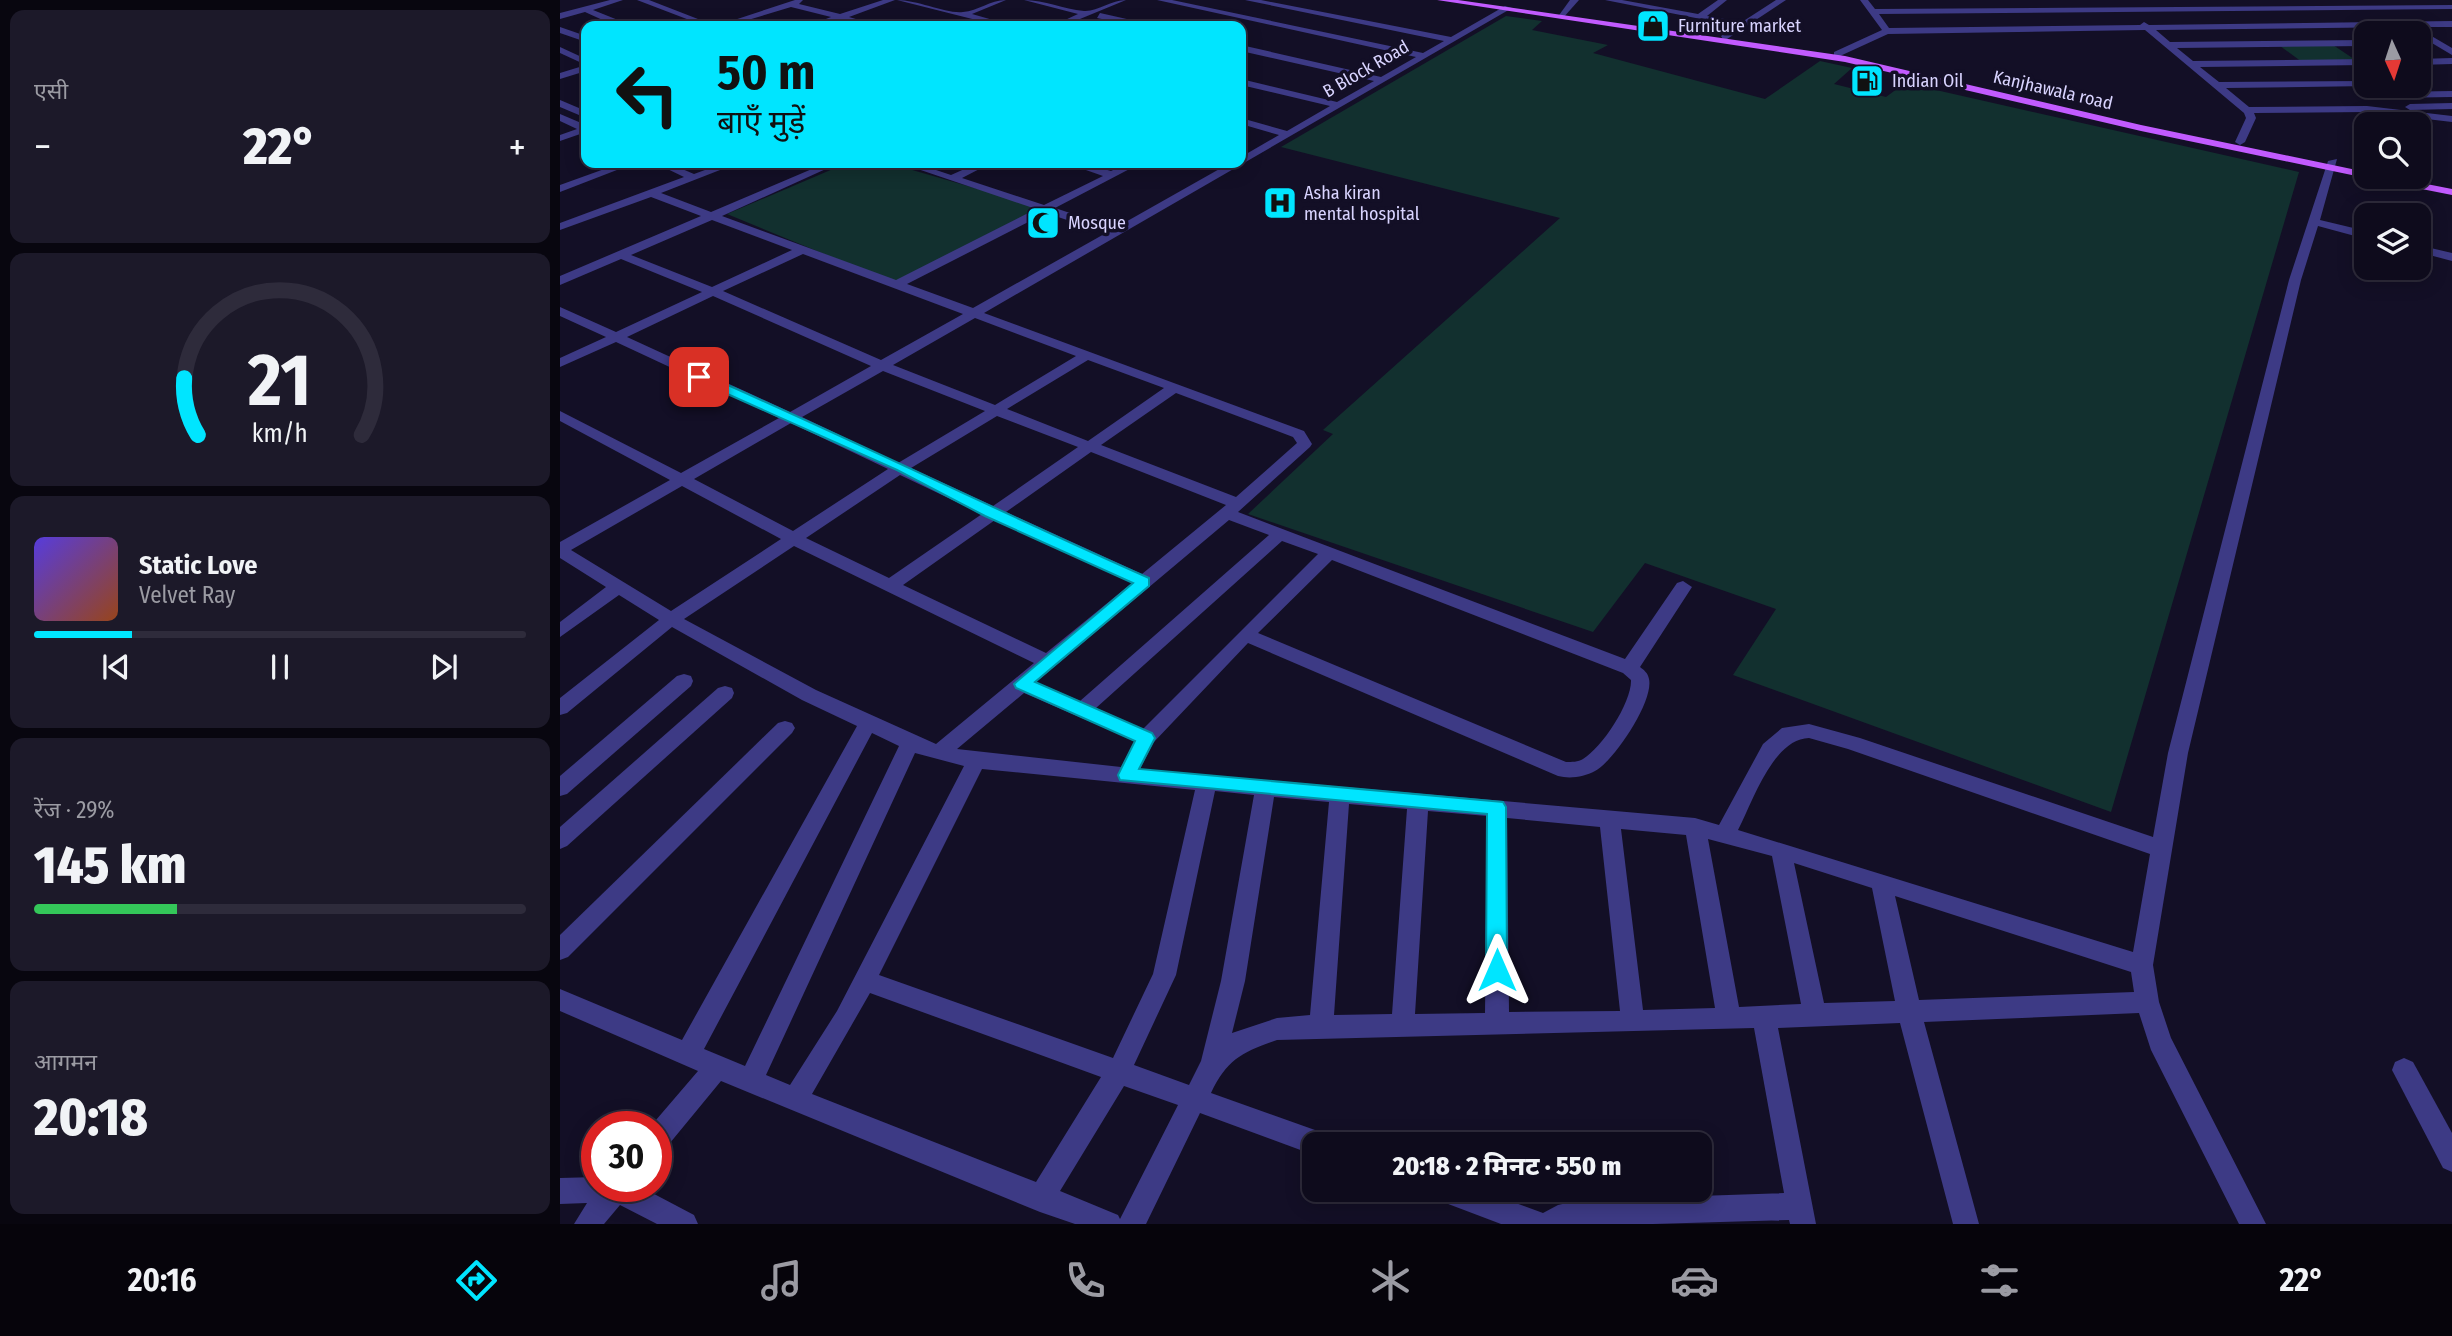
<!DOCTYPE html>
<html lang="hi">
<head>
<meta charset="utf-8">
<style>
  body { margin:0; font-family:"Fira Sans Condensed","Noto Sans Devanagari",sans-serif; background:#1c1929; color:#f1f3f6; height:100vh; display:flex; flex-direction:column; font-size:26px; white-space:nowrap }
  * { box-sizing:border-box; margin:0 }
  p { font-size:23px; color:#9b9ba3 }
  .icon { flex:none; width:38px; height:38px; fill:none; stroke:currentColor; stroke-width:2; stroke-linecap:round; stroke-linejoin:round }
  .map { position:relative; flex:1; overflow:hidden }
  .sheet { display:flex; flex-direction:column; gap:10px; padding:10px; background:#08060f; width:560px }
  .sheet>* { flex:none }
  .banner { position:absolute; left:21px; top:21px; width:665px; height:147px; border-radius:14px; box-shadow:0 4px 18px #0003,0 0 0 2px #2e2b3b; background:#00e5ff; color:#111; overflow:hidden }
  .needle { width:46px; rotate:177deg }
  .buttons { position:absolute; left:1794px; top:21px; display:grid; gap:14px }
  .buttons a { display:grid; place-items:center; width:77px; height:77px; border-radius:14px; background:#0e0b1c; box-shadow:0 4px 18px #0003,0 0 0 2px #2e2b3b; font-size:35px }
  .speed { position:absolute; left:21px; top:1111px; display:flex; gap:14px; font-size:35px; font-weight:700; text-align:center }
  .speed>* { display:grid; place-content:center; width:91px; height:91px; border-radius:50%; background:#0e0b1c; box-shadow:0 4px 18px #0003,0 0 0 2px #2e2b3b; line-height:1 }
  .speed .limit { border:10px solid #d22; background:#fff; color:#111 }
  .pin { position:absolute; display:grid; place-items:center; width:60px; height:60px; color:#fff; margin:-30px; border-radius:14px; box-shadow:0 4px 10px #0006 }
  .me { position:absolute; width:77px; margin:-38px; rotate:0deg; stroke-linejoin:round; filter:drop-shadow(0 0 5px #0008) }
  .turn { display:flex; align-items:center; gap:24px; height:147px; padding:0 21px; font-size:32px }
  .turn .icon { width:91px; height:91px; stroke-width:2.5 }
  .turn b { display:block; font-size:49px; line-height:60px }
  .big { font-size:52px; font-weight:800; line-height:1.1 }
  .sheet .widget { flex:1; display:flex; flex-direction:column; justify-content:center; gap:10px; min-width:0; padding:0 24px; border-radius:14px; background:#1c1929 }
  .sheet .dial { align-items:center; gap:0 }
  .dial svg { height:182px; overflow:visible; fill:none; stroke:#2e2b3b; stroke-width:7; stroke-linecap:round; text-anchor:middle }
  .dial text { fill:#f1f3f6; stroke:none }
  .song { display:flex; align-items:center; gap:21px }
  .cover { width:84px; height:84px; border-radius:10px; background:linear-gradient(135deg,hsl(250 70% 55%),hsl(20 70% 35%)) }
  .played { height:7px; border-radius:4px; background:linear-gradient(90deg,#00e5ff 20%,#2e2b3b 20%) }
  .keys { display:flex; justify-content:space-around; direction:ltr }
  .heat { display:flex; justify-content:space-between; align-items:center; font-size:38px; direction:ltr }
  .charge { height:10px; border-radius:5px; background:linear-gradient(90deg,#34c759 29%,#2e2b3b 0) }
  .trip { position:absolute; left:742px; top:1132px; width:410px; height:70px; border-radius:14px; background:#0e0b1c; box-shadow:0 4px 18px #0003,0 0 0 2px #2e2b3b; font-weight:800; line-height:70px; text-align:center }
  .tabs { display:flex; height:112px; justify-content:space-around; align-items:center; background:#06040b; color:#9b9ba3 }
  .tabs .icon { width:49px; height:49px }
  .tabs .selected { color:#00e5ff }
  .tabs b { font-size:32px; color:#f1f3f6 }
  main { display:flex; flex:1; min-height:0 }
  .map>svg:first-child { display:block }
  .green { fill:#12302f }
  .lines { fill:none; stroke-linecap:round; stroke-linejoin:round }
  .minor { fill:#3d3a85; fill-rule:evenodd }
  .major { fill:#c25bff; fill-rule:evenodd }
  .route { fill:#00e5ff; stroke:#0095a6; stroke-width:2 }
  .labels { text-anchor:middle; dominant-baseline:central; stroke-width:7; stroke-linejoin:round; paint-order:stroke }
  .far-poi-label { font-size:18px; fill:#d9d4ff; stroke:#130f26; text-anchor:start }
  .far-street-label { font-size:18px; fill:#d9d4ff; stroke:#130f26 }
</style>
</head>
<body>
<main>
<section class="sheet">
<div class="widget"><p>एसी</p>
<div class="heat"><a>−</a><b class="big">22°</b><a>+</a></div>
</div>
<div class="widget dial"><svg viewBox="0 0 100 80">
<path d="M14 69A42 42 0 1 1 86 69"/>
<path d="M14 69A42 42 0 0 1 8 44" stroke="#00e5ff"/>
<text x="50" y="56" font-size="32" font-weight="700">21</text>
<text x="50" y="72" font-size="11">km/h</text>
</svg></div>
<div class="widget">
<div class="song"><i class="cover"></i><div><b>Static Love</b><p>Velvet Ray</p></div></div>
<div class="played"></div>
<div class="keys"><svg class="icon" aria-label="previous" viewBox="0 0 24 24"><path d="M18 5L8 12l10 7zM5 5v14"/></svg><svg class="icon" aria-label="pause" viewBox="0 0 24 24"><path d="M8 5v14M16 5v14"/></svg><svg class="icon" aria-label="next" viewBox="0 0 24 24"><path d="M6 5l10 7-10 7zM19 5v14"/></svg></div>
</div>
<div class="widget"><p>रेंज · 29%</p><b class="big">145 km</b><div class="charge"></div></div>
<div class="widget"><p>आगमन</p><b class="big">20:18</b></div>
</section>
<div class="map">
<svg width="1892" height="1224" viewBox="0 0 1892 1224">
  <rect width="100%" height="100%" fill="#130f26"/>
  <g class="green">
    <path d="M946 16 982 21 972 30 1048 45 1033 53 1205 99 1260 61 1292 68 1274 84 1326 97 1345 83 1739 172 1551 812 1173 675 1216 609 1085 563 1033 632 688 514 773 434 763 430 1000 218 721 147Z"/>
    <path d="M1773 45 1797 61 1742 62 1720 46Z"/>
    <path d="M287 163H328L487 209 337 284 167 214Z"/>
  </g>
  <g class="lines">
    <g class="minor">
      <path d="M50 0H63L33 10 58 20V24L39 26 47 22 25 12 0 19V13Z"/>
      <path d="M77 0H89L156 26 235 0H243L239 4 280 14 323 0H335L289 17 320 26C307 26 294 20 281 20 270 20 260 26 248 26L271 17 231 7 168 26H145Z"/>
      <path d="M337 0C358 0 386 14 403 12 418 11 430 0 446 0L412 14 454 26H440Z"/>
      <path d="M464 0C485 0 503 9 524 11 537 12 551 0 566 0L503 26H492L518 14Z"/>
      <path d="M597 0H612L863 53 884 41 685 0H701L891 37 945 6 952 8 424 313 744 431 752 444 750 447 678 512 1065 659 1117 583 1123 581 1132 587 1080 667C1084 670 1088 673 1089 679 1094 701 1054 761 1035 771 1024 777 1010 779 998 776L688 643 593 743 580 769 1135 818 1159 825 1203 744 1222 728 1249 724 1300 738 1593 837 1608 753 1729 280 1768 161 1777 159 1760 220 1806 231V239L1758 226 1741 280 1628 753 1593 965 1599 1002 1611 1038 1706 1224H1679L1591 1050 1579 1013 1364 1022 1419 1224H1393L1340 1023 1218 1028 1256 1224H1230L1229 1220 1093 1224H941L875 1199 871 1190H920L983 1213 998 1205 1020 1200 1224 1193 1194 1028 717 1040C683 1052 667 1059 651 1093L769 1135 773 1144H754V1155L640 1113 586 1224H515L480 1212 161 1081 105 1149 96 1153V1127H90L138 1071 0 1011V989L122 1040 297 726 242 700 112 627 7 713 0 715V698L99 620 59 595 0 637V622L46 587 0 558V542L110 480 0 421V411L121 473 219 418 56 342 0 367V358L46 337 0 316V307L56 332 142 292 61 259 0 285V276L141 216 91 197 0 230V223L124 177 95 163H108L134 174 164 163H178L101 193 151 212 266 163H279L162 216 336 280 476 209 340 163H355L391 175 418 163H431L402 178 484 205 543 176 506 163H522L551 171 568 163H581L495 208 555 228 670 163H681V157L719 135 681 124V118L727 131 770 106 681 85V79L777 102 814 81 681 51V45L821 77 856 57ZM486 213 546 233 413 308 347 284ZM152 220 232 250 152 287 71 255ZM243 254 403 314 321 360 163 291ZM153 296 311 366 230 412 67 337ZM415 318 516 356 435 405 333 365ZM528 360 604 388 528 441 447 409ZM323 371 425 411 338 463 242 417ZM616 393 733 437 737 443 676 497 541 445ZM437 416 518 447 433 506 351 468ZM231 423 328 469 233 531 134 479ZM531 452 666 505 582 574 446 512ZM340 475 422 514 329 578 246 538ZM122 486 221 539 111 611 11 550ZM435 520 572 583 486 653 343 585ZM669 520 709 535 520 701 476 682ZM722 541 758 554 583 729 536 708ZM234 546 474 663 376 744 256 690 124 619ZM772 560 1063 673 1071 680C1072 702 1042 748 1023 759 1018 762 1012 762 1006 762L698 633ZM464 693 575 741 561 767 397 749ZM312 733 339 746 185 1066 144 1049ZM1249 738 1288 749 1590 854 1573 952 1178 830C1193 801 1213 739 1249 738ZM355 753 404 766 277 1011 230 1085 206 1075ZM422 769 635 790 593 974 553 1058 319 975ZM655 791 694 795 661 981 641 1061 629 1085 574 1065 616 975ZM714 797 769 802 750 1015 717 1018 672 1033 685 981ZM789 804 847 809 832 1014 774 1015ZM868 811 927 816 925 1013 855 1014ZM947 818 1040 827 1060 1011 949 1012ZM1061 829 1126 835 1155 1008 1083 1010ZM1148 839 1212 856 1241 1004 1179 1007ZM1234 863 1312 888 1335 1001 1264 1003ZM1335 896 1571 972 1574 992 1359 1000ZM310 993 541 1077 476 1182 252 1094ZM564 1086 618 1105 560 1219 558 1215 500 1191Z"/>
      <path d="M1010 0H1019L1003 18H997Z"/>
      <path d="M1045 0H1062L1138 14 1158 0H1167L1147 16 1182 22 1216 0H1226L1164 41 1161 36 1176 26Z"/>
      <path d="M1300 0H1308L1315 9 1892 5V9L1319 14 1329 28 1580 25 1584 22 1589 25 1892 21V27H1856L1892 48V55L1845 27 1596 30 1610 42 1806 40V46L1617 48 1633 61 1806 59V65L1640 67 1659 82 1806 81V86H1810L1666 88 1689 107 1807 106 1892 116V122L1807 112 1694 113 1696 118 1685 142 1680 145 1675 142 1686 118 1684 113 1585 30 1328 34 1280 56H1274V52L1322 30Z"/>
      <path d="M540 13 589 24 590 26H575L537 18Z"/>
      <path d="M0 27 26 36V42L0 33Z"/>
      <path d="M0 47 26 59V65L0 53Z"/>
      <path d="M1892 58V64L1858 65V59Z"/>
      <path d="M26 65V71L0 79V73Z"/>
      <path d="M1892 91V97L1832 98 1827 95 1832 92Z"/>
      <path d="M0 100 26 111V118L0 107Z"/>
      <path d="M1892 103V109L1850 110 1845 107 1850 104Z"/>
      <path d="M0 114 26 125V132L0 141V135L17 129 0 121Z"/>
      <path d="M61 163H75L0 192V185Z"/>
      <path d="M1858 245 1892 253V261L1858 252Z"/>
      <path d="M124 674 131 676 133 681 131 686 7 794 0 796V776L117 676Z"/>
      <path d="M165 686 172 688 174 693 172 698 7 846 0 849V827L158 688Z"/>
      <path d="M225 721 232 723 235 728 232 733 8 957 0 960V935L218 723Z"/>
      <path d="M1844 1058 1853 1062 1892 1133V1172L1883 1168 1832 1070 1835 1062Z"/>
      <path d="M37 1177V1186H79L134 1215 138 1224H97L60 1205 44 1224H14L27 1203 0 1204V1178Z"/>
    </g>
    <g class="major">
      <path d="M877 0H898L1285 56 1581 125 1806 172V177H1810L1806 178 1581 131 1285 62Z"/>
      <path d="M1811 177H1831L1892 189V195L1816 180Z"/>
    </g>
  </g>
  <path class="route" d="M134 374H143C293 440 440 512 589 578V586L475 682 592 733 595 738 579 769 943 802 946 807 947 970 944 976 937 979 930 976 926 970 927 814 560 780 558 775 575 741 456 688 454 684 573 583 425 516 337 470 134 379Z"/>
  <defs>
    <symbol id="shop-square" viewBox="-11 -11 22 22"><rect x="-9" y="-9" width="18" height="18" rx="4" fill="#00e5ff" stroke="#130f26"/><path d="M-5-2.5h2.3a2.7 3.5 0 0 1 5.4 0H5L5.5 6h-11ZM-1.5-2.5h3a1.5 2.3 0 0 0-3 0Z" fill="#111"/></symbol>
    <symbol id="fuel-square" viewBox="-11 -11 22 22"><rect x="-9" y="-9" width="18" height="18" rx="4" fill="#00e5ff" stroke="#130f26"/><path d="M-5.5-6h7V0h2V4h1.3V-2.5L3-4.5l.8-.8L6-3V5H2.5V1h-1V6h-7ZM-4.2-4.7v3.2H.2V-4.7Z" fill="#111"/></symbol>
    <symbol id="hospital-square" viewBox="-11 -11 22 22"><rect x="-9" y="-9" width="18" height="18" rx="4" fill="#00e5ff" stroke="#130f26"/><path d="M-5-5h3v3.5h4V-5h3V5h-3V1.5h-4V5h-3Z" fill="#111"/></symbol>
    <symbol id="mosque-square" viewBox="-11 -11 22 22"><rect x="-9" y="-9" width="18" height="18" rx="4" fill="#00e5ff" stroke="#130f26"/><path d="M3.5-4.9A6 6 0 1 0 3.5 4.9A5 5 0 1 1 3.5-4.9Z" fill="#111"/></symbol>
  </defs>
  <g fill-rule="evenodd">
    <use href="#shop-square" x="1074" y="7" width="38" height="38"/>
    <use href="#fuel-square" x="1288" y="62" width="38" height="38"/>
    <use href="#hospital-square" x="701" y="184" width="38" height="38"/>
    <use href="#mosque-square" x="464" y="204" width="38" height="38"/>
  </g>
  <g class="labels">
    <g class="far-poi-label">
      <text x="1118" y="26">Furniture market</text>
      <text x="1332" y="81">Indian Oil</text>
      <text x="744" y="193">Asha kiran<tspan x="744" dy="21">mental hospital</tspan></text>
      <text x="508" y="223">Mosque</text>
    </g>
    <g class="far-street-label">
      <text transform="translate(806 69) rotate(-30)">B Block Road</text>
      <text transform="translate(1493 90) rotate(13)">Kanjhawala road</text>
    </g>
  </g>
</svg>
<div class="buttons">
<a><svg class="needle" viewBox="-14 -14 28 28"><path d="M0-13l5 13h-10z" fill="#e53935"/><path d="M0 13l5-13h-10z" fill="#9b9ba3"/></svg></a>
<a><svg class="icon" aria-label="search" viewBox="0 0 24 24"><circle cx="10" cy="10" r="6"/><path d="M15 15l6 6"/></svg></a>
<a><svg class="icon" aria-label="layers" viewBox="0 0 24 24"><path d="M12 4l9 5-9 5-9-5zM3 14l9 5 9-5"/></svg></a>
</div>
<div class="speed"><div class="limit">30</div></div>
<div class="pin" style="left:139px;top:377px;background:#d93025"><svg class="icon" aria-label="arrive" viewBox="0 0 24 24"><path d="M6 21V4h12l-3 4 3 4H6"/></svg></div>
<svg class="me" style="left:937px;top:970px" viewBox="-20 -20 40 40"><path d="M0-17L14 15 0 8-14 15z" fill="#00e5ff" stroke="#fff" stroke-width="4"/></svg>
<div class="trip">20:18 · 2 मिनट · 550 m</div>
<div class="banner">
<div class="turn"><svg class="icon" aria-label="left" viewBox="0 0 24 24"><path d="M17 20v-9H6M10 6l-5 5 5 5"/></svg><div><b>50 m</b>बाएँ मुड़ें</div></div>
</div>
</div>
</main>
<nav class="tabs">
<b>20:16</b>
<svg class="icon selected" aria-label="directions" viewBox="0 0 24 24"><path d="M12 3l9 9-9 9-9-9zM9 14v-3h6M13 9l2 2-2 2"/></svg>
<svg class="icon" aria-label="music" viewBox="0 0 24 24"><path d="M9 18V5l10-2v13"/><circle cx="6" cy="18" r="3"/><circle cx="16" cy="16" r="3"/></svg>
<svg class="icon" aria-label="phone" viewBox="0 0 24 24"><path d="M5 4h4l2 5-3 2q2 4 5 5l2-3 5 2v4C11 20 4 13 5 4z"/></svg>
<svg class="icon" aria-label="climate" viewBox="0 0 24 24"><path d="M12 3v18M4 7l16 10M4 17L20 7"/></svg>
<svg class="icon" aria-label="car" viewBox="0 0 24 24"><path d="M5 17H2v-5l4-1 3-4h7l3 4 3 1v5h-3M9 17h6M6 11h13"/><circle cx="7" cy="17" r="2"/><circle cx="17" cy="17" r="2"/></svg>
<svg class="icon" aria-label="filters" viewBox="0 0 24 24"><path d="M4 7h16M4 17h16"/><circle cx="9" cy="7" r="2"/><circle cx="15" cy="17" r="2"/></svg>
<b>22°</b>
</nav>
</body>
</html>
